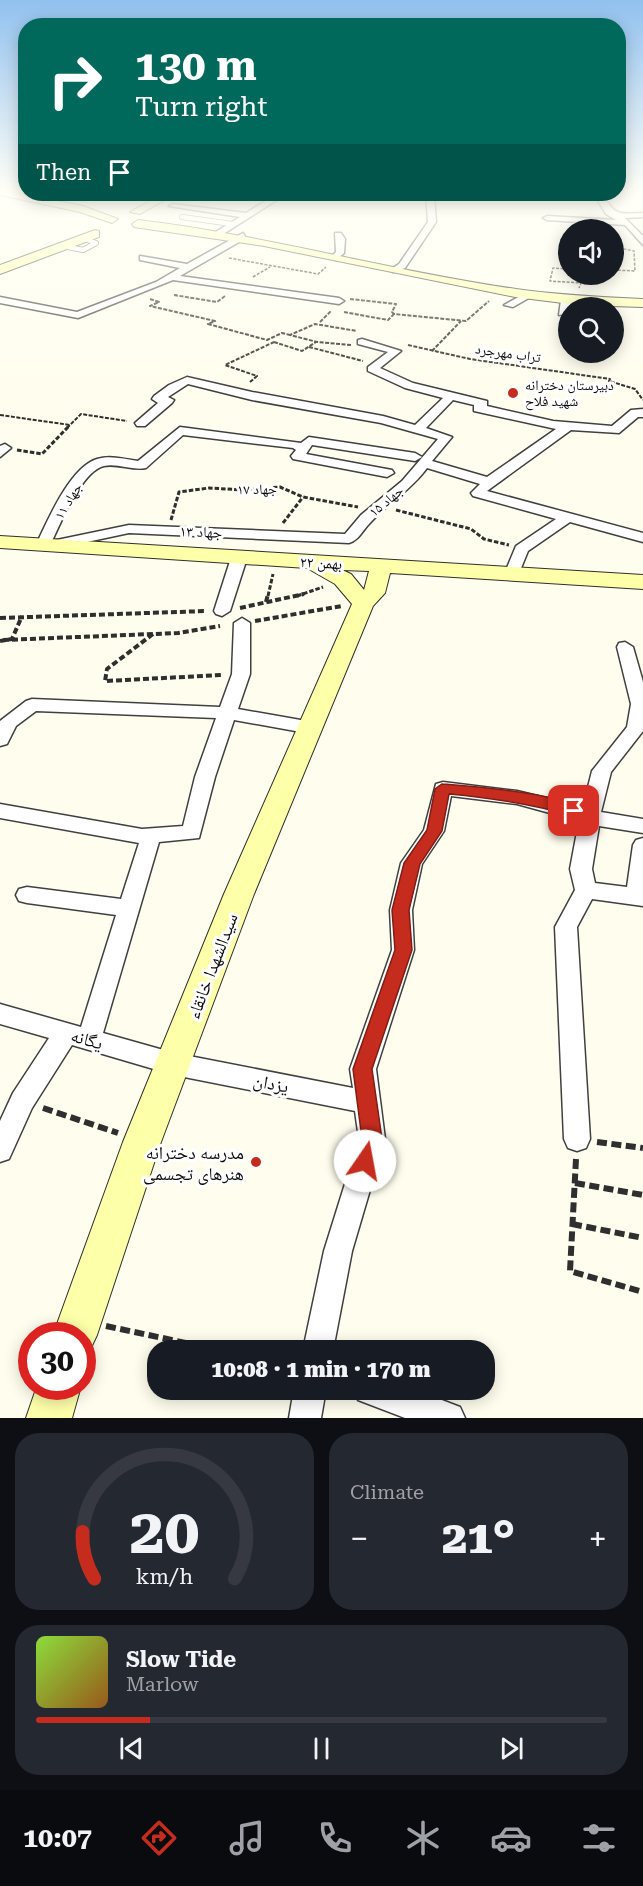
<!DOCTYPE html>
<html lang="en">
<head>
<meta charset="utf-8">
<style>
  body { margin:0; font-family:"Roboto Serif","Noto Naskh Arabic",serif; background:#242831; color:#f1f3f6; height:100vh; display:flex; flex-direction:column; font-size:22px; white-space:nowrap }
  * { box-sizing:border-box; margin:0 }
  p { font-size:20px; color:#9ea1a6 }
  .icon { flex:none; width:33px; height:33px; fill:none; stroke:currentColor; stroke-width:2; stroke-linecap:round; stroke-linejoin:round }
  .map { position:relative; height:1418px; overflow:hidden }
  .sheet { display:flex; flex-direction:column; gap:15px; padding:15px; background:#0d0f14; flex:1 }
  .sheet>* { flex:none }
  .guide { position:absolute; left:18px; top:18px; width:608px; height:183px; border-radius:24px; box-shadow:0 3px 15px #0003; background:#00695c; color:#fff; overflow:hidden }
  .buttons { position:absolute; left:558px; top:219px; display:grid; gap:12px }
  .buttons a { display:grid; place-items:center; width:66px; height:66px; border-radius:50%; background:#171b24; box-shadow:0 3px 15px #0003; font-size:30px }
  .speed { position:absolute; left:18px; top:1322px; display:flex; gap:12px; font-size:30px; font-weight:700; text-align:center }
  .speed>* { display:grid; place-content:center; width:78px; height:78px; border-radius:50%; background:#171b24; box-shadow:0 3px 15px #0003; line-height:1 }
  .speed .limit { border:9px solid #d22; background:#fff; color:#111 }
  .pin { position:absolute; display:grid; place-items:center; width:51px; height:51px; color:#fff; margin:-26px; border-radius:12px; box-shadow:0 3px 9px #0006 }
  .me { position:absolute; width:66px; margin:-33px; rotate:12deg; stroke-linejoin:round; filter:drop-shadow(0 0 4px #0008) }
  .turn { display:flex; align-items:center; gap:21px; height:126px; padding:0 18px; font-size:27px }
  .turn .icon { width:78px; height:78px; stroke-width:2.5 }
  .turn b { display:block; font-size:42px; line-height:51px }
  .then { display:flex; align-items:center; height:57px; padding:0 18px; background:#0003; gap:12px; font-size:22px }
  .big { font-size:45px; font-weight:800; line-height:1.1 }
  .sheet .widget { flex:1; display:flex; flex-direction:column; justify-content:center; gap:9px; min-width:0; padding:0 21px; border-radius:24px; background:#242831 }
  .sheet .dial { align-items:center; gap:0 }
  .dial svg { height:156px; overflow:visible; fill:none; stroke:#363941; stroke-width:7; stroke-linecap:round; text-anchor:middle }
  .dial text { fill:#f1f3f6; stroke:none }
  .song { display:flex; align-items:center; gap:18px }
  .cover { width:72px; height:72px; border-radius:9px; background:linear-gradient(135deg,hsl(90 70% 55%),hsl(30 70% 35%)) }
  .played { height:6px; border-radius:3px; background:linear-gradient(90deg,#c52c1e 20%,#363941 20%) }
  .keys { display:flex; justify-content:space-around; direction:ltr }
  .heat { display:flex; justify-content:space-between; align-items:center; font-size:33px; direction:ltr }
  .sheet .tiles { flex:1; display:grid; gap:15px; grid-template-columns:1fr 1fr }
  .widget:last-child { grid-column:span 2 }
  .trip { position:absolute; left:147px; top:1340px; width:348px; height:60px; border-radius:24px; background:#171b24; box-shadow:0 3px 15px #0003; font-weight:800; line-height:60px; text-align:center }
  .tab-bar { display:flex; height:96px; justify-content:space-around; align-items:center; background:#090b0e; color:#9ea1a6 }
  .tab-bar .icon { width:42px; height:42px }
  .tab-bar .selected { color:#c52c1e }
  .tab-bar b { font-size:27px; color:#f1f3f6 }
  .map>svg:first-child { display:block }
  .lines { fill:none; stroke-linecap:round; stroke-linejoin:round }
  .lane-casing { stroke:#404040; stroke-width:6 }
  .street-casing { stroke:#404040; stroke-width:3 }
  .secondary-casing { stroke:#2f2f2f; stroke-width:2 }
  .path-far4 { stroke:#2f2f2f; stroke-width:1.5; stroke-dasharray:3 1.5; stroke-linecap:butt }
  .path-far3 { stroke:#2f2f2f; stroke-width:2; stroke-dasharray:4 1.5; stroke-linecap:butt }
  .path-far2 { stroke:#2f2f2f; stroke-width:3; stroke-dasharray:4.5 2; stroke-linecap:butt }
  .path-far1 { stroke:#2f2f2f; stroke-width:4; stroke-dasharray:6 3; stroke-linecap:butt }
  .path { stroke:#2f2f2f; stroke-width:6; stroke-dasharray:10 4.5; stroke-linecap:butt }
  .lane { stroke:#fff; stroke-width:4.5 }
  .street { fill:#fff; fill-rule:evenodd }
  .secondary { fill:#fdffa9; fill-rule:evenodd }
  .route { fill:#c52c1e; stroke:#801d14; stroke-width:1.5 }
  .poi-dot { fill:#c52c1e; stroke:#fff; stroke-width:2 }
  .labels { text-anchor:middle; dominant-baseline:central; stroke-width:6; stroke-linejoin:round; paint-order:stroke }
  .far-street-label { font-size:14px; fill:#0d0d0d; stroke:#fff }
  .far-poi-label { font-size:14px; fill:#0d0d0d; stroke:#fff; text-anchor:start }
  .street-label { font-size:15px; fill:#0d0d0d; stroke:#fff }
  .near-street-label { font-size:18px; fill:#0d0d0d; stroke:#fff }
  .near-poi-label { font-size:18px; fill:#0d0d0d; stroke:#fff; text-anchor:end }
</style>
</head>
<body>
<div class="map">
<svg width="643" height="1418" viewBox="0 0 643 1418">
  <rect width="100%" height="100%" fill="#fffeee"/>
  <g class="lines">
    <defs>
      <g id="lane">
        <path d="M182 217 232 224"/>
        <path d="M63 246 83 250 96 243 82 238"/>
      </g>
      <g id="street">
        <path d="M277 194H286L217 238 214 233 240 217 169 206 173 204 246 213Z"/>
        <path d="M426 194H434L436 222 405 268 393 272V268L399 264 428 222Z"/>
        <path d="M594 194H602C616 216 617 214 643 213V217L625 218 643 236V245L625 225 547 220 543 218 547 216 616 220 606 214Z"/>
        <path d="M243 233 246 238 180 276 339 298 344 301 339 304 173 280 78 318 0 303V297L77 312 156 282 180 268 140 260V256L187 264Z"/>
        <path d="M335 233H341L345 239 344 253 336 260 331 257 336 252Z"/>
        <path d="M526 293 534 295 513 307 504 305Z"/>
        <path d="M566 297 571 300 568 313 559 315 561 300Z"/>
        <path d="M362 339 401 351 380 368 413 383 487 401V406L553 421 612 426 631 410 643 409V417H638L619 433 571 430 487 491 643 533V542L570 522 528 551 517 578H507L504 575 516 546 556 519 473 496 471 493 480 484 427 468C411 490 387 504 369 524 363 530 358 541 349 543L129 533 54 549H43L36 545C47 522 70 467 97 459 110 455 124 459 138 461L180 427 301 443 309 437 415 453 422 457 415 461 312 445 306 454 392 470 394 473 387 477 293 459 291 456 296 450 293 448 183 435 146 468C132 471 118 463 104 466 82 471 61 522 52 541L129 525 345 534 361 515 402 481 438 439 381 423 252 400 188 384 168 397 174 400 172 403 145 426H137L135 423 158 403 152 399 154 396 169 385 187 377 252 392 383 416 415 425 443 398 405 388 368 371V367L388 352 358 344V340ZM453 400 474 405V411L556 429 487 477 432 461 452 437 426 428Z"/>
        <path d="M5 444 11 448 0 457V446Z"/>
        <path d="M239 553 247 558 230 611 222 616 216 614 214 611 231 558Z"/>
        <path d="M242 618 250 623V674L238 709 312 722 321 728 312 734 234 720 215 777 199 838 159 842 103 1033 174 1053 353 1088 350 1069 392 950 390 910 401 863 424 830 436 784 443 782 517 791 583 807 592 771 627 727 631 704 617 647 619 643 625 642 633 647 643 682V731L611 772 601 812 643 819V833L599 826 592 869 595 883 627 887 633 845 636 840 643 838V906L592 899 577 927 590 1139 586 1148 577 1151 568 1148 564 1139 555 927 575 890 570 869 579 821 517 804 451 796 444 831 422 864 412 910 414 950 376 1069 385 1139 352 1251 333 1350H303L324 1251 359 1139 355 1111 174 1075 72 1045 32 1108 9 1159 0 1162V1121L13 1093 49 1038 0 1024V1004L81 1027 116 915 27 903 19 901 16 895 19 889 27 887 121 899 139 843 0 818V804L142 829 183 826 195 777 216 718 36 711 16 726 7 744 0 746V721L26 701 32 699 220 707 232 674 234 623Z"/>
        <path d="M294 1389H326L321 1418H289Z"/>
        <path d="M353 1389H413L460 1407 465 1418H405L358 1400Z"/>
      </g>
      <g id="secondary">
        <path d="M0 190 83 206 118 219 112 223 80 212 0 195Z"/>
        <path d="M162 194H175L140 214 130 212Z"/>
        <path d="M138 220C266 235 389 271 516 289 558 295 600 297 643 299V307L579 305 515 297 264 246 134 227 132 224Z"/>
        <path d="M95 230 99 231V237L0 274V265Z"/>
        <path d="M0 536 643 575V589L390 573 385 593 373 606 254 894 161 1142 97 1335 90 1350 82 1353V1335H53L123 1142 224 894 352 604 335 584 307 568 0 548ZM342 570 369 571 364 590 351 574Z"/>
        <path d="M37 1386H81L72 1418H26Z"/>
      </g>
    </defs>
    <use href="#lane" class="lane-casing"/>
    <use href="#street" class="street-casing"/>
    <use href="#secondary" class="secondary-casing"/>
    <g class="path-far4">
      <path d="M85 194H89"/>
      <path d="M560 240H568"/>
      <path d="M614 241 620 242 624 249 634 251 635 271 614 270"/>
      <path d="M229 258 318 274 326 267"/>
      <path d="M568 269 553 268 550 281 581 283 579 288"/>
      <path d="M253 277 270 267"/>
      <path d="M174 295H177"/>
    </g>
    <g class="path-far3">
      <path d="M174 295 217 302 225 296"/>
      <path d="M150 299 159 302 150 306 215 321 208 324 267 340 282 333 290 335"/>
      <path d="M350 299 396 304 392 312 394 314 466 321 489 301"/>
      <path d="M344 312 388 320 394 314"/>
      <path d="M320 322 331 311"/>
      <path d="M274 342 302 351 316 342"/>
      <path d="M351 345 317 342 290 335 315 324 357 331"/>
      <path d="M408 345 470 359 610 379 609 381 635 389 643 400"/>
      <path d="M309 347 363 361"/>
      <path d="M432 351 461 321"/>
      <path d="M250 382 257 376 225 365 274 342"/>
      <path d="M0 415 70 425"/>
      <path d="M67 428 81 414 127 421"/>
    </g>
    <g class="path-far2">
      <path d="M17 450 42 454 69 426"/>
      <path d="M396 510 471 529 484 539 509 545"/>
      <path d="M171 520 179 492 209 488 244 490 280 487 303 497 358 507"/>
      <path d="M283 523 303 497"/>
      <path d="M268 596 273 574"/>
      <path d="M297 596 323 587"/>
    </g>
    <g class="path-far1">
      <path d="M266 602 268 594"/>
      <path d="M240 608 304 594"/>
      <path d="M0 618 206 611"/>
      <path d="M255 621 342 606"/>
      <path d="M153 634 107 669 105 681 222 675"/>
      <path d="M3 640 178 633 220 626"/>
      <path d="M0 641 12 639 22 616"/>
    </g>
    <g class="path">
      <path d="M43 1108 118 1133"/>
      <path d="M597 1142 643 1148"/>
      <path d="M576 1159 570 1271 643 1292"/>
      <path d="M575 1183 643 1195"/>
      <path d="M572 1224 643 1238"/>
      <path d="M106 1326 219 1350"/>
    </g>
    <use href="#lane" class="lane"/>
    <use href="#street" class="street"/>
    <use href="#secondary" class="secondary"/>
  </g>
  <linearGradient id="sky" x2="0" y2="1"><stop stop-color="#91c1ef"/><stop offset="0.49" stop-color="#fffff7"/><stop offset="1" stop-color="#fffff7" stop-opacity="0"/></linearGradient>
  <rect width="643" height="389" fill="url(#sky)"/>
  <path class="route" d="M442 784C467 786 569 793 581 811L574 816C532 804 492 798 449 794L442 831 420 864 409 910 412 950 372 1069 382 1139 373 1168 365 1171 358 1168 355 1161 362 1139 353 1069 395 950 392 910 404 863 427 830 435 789Z"/>
  <g class="poi-dot">
    <circle cx="513" cy="393" r="6"/>
    <circle cx="256" cy="1162" r="6"/>
  </g>
  <g class="labels">
    <g class="far-street-label">
      <text transform="translate(508 353) rotate(8)">تراب مهرجرد</text>
      <text transform="translate(257 489) rotate(-1)">جهاد ۱۷</text>
      <text transform="translate(68 501) rotate(-59)">جهاد ۱۱</text>
      <text transform="translate(386 501) rotate(-40)">جهاد ۱۵</text>
    </g>
    <g class="far-poi-label">
      <text x="525" y="385">دبیرستان دخترانه<tspan x="525" dy="16">شهید فلاح</tspan></text>
    </g>
    <g class="street-label">
      <text transform="translate(201 532) rotate(2)">جهاد ۱۳</text>
      <text transform="translate(321 563) rotate(3)">۲۲ بهمن</text>
    </g>
    <g class="near-street-label">
      <text transform="translate(212 966) rotate(-69)">سیدالشهدا خانقاء</text>
      <text transform="translate(87 1039) rotate(16)">یگانه</text>
      <text transform="translate(271 1083) rotate(11)">یزدان</text>
    </g>
    <g class="near-poi-label">
      <text x="244" y="1152">مدرسه دخترانه<tspan x="244" dy="21">هنرهای تجسمی</tspan></text>
    </g>
  </g>
</svg>
<div class="buttons">
<a><svg class="icon" aria-label="sound" viewBox="0 0 24 24"><path d="M4 9h4l5-4v14l-5-4H4zM17 9q2 3 0 6"/></svg></a>
<a><svg class="icon" aria-label="search" viewBox="0 0 24 24"><circle cx="10" cy="10" r="6"/><path d="M15 15l6 6"/></svg></a>
</div>
<div class="speed"><div class="limit">30</div></div>
<div class="pin" style="left:574px;top:811px;background:#d93025"><svg class="icon" aria-label="arrive" viewBox="0 0 24 24"><path d="M6 21V4h12l-3 4 3 4H6"/></svg></div>
<svg class="me" style="left:365px;top:1161px" viewBox="-20 -20 40 40"><circle r="19" fill="#fff"/><path d="M0-13L10 11 0 6-10 11z" fill="#c52c1e"/></svg>
<div class="trip">10:08 · 1 min · 170 m</div>
<div class="guide">
<div class="turn"><svg class="icon" aria-label="right" viewBox="0 0 24 24"><path d="M7 20v-9h11M14 6l5 5-5 5"/></svg><div><b>130 m</b>Turn right</div></div>
<div class="then">Then<svg class="icon" aria-label="arrive" viewBox="0 0 24 24"><path d="M6 21V4h12l-3 4 3 4H6"/></svg></div>
</div>
</div>
<section class="sheet">
<div class="tiles">
<div class="widget dial"><svg viewBox="0 0 100 80">
<path d="M14 69A42 42 0 1 1 86 69"/>
<path d="M14 69A42 42 0 0 1 8 45" stroke="#c52c1e"/>
<text x="50" y="56" font-size="32" font-weight="700">20</text>
<text x="50" y="72" font-size="11">km/h</text>
</svg></div>
<div class="widget"><p>Climate</p>
<div class="heat"><a>−</a><b class="big">21°</b><a>+</a></div>
</div>
<div class="widget">
<div class="song"><i class="cover"></i><div><b>Slow Tide</b><p>Marlow</p></div></div>
<div class="played"></div>
<div class="keys"><svg class="icon" aria-label="previous" viewBox="0 0 24 24"><path d="M18 5L8 12l10 7zM5 5v14"/></svg><svg class="icon" aria-label="pause" viewBox="0 0 24 24"><path d="M8 5v14M16 5v14"/></svg><svg class="icon" aria-label="next" viewBox="0 0 24 24"><path d="M6 5l10 7-10 7zM19 5v14"/></svg></div>
</div>
</div>
</section>
<nav class="tab-bar">
<b>10:07</b>
<svg class="icon selected" aria-label="directions" viewBox="0 0 24 24"><path d="M12 3l9 9-9 9-9-9zM9 14v-3h6M13 9l2 2-2 2"/></svg>
<svg class="icon" aria-label="music" viewBox="0 0 24 24"><path d="M9 18V5l10-2v13"/><circle cx="6" cy="18" r="3"/><circle cx="16" cy="16" r="3"/></svg>
<svg class="icon" aria-label="phone" viewBox="0 0 24 24"><path d="M5 4h4l2 5-3 2q2 4 5 5l2-3 5 2v4C11 20 4 13 5 4z"/></svg>
<svg class="icon" aria-label="climate" viewBox="0 0 24 24"><path d="M12 3v18M4 7l16 10M4 17L20 7"/></svg>
<svg class="icon" aria-label="car" viewBox="0 0 24 24"><path d="M5 17H2v-5l4-1 3-4h7l3 4 3 1v5h-3M9 17h6M6 11h13"/><circle cx="7" cy="17" r="2"/><circle cx="17" cy="17" r="2"/></svg>
<svg class="icon" aria-label="filters" viewBox="0 0 24 24"><path d="M4 7h16M4 17h16"/><circle cx="9" cy="7" r="2"/><circle cx="15" cy="17" r="2"/></svg>
</nav>
</body>
</html>
